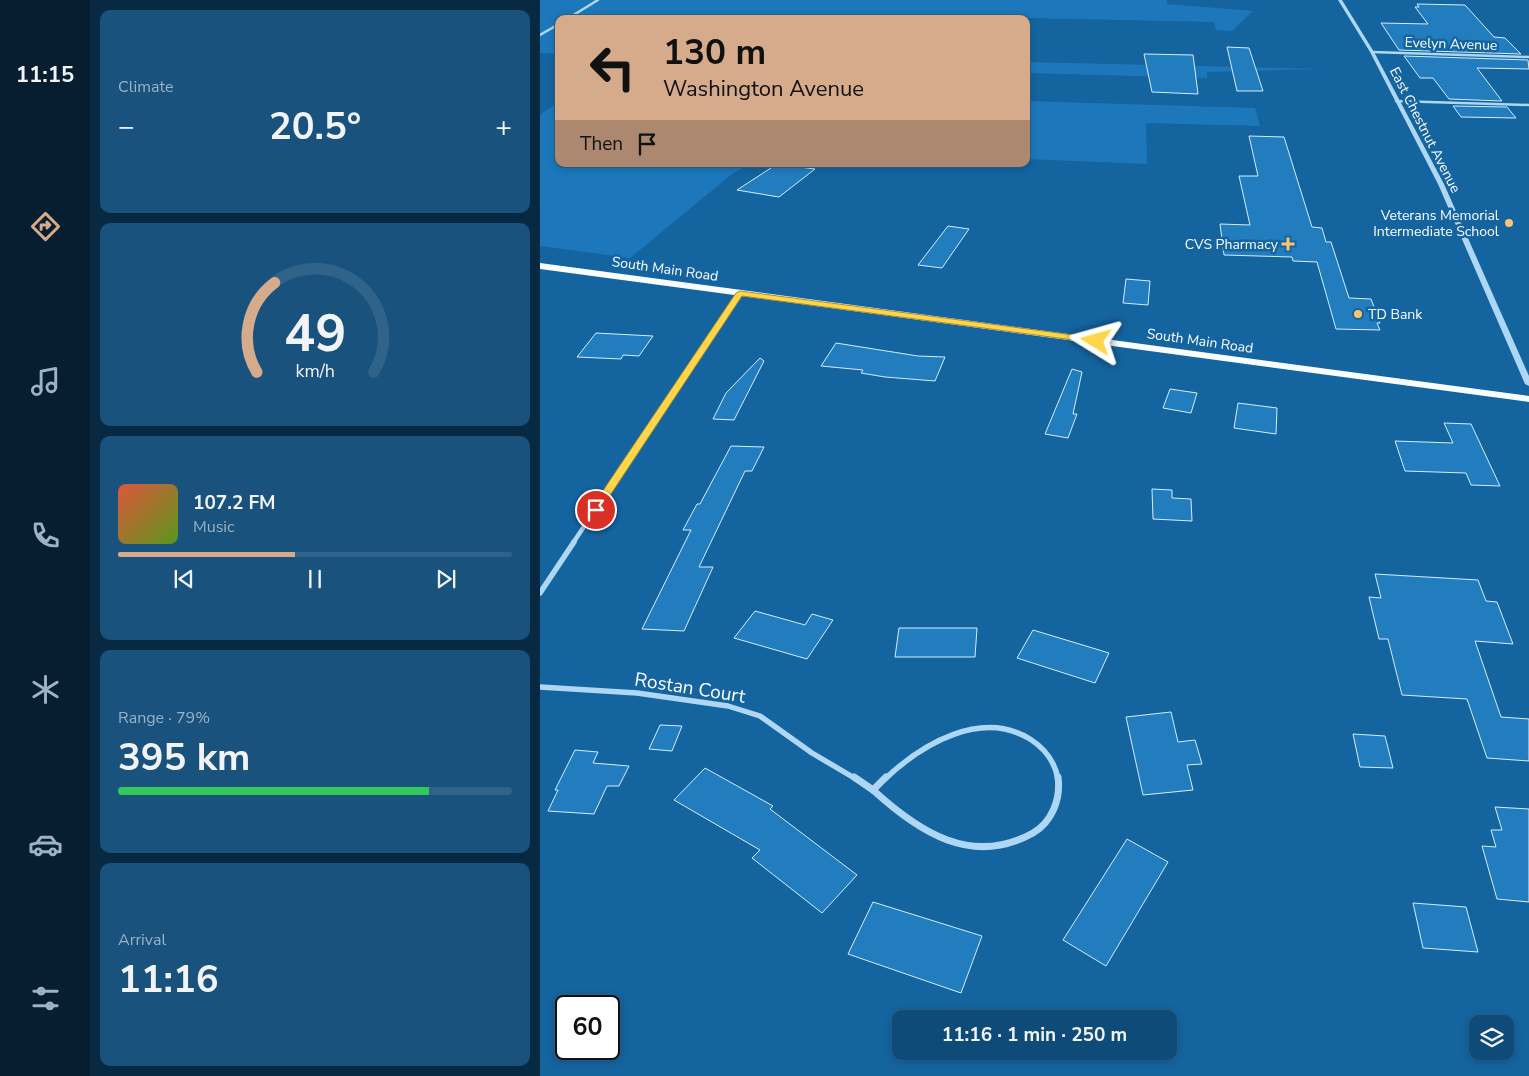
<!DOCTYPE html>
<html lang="en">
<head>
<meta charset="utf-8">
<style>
  body { margin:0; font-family:"Nunito Sans",sans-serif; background:#18527d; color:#f1f3f6; height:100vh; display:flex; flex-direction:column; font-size:19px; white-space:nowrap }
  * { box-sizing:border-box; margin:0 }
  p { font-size:16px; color:#9bb3c6 }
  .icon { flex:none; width:28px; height:28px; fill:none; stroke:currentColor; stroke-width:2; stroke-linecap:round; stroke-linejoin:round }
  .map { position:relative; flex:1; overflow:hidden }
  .panel { display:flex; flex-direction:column; gap:10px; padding:10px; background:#082942; width:450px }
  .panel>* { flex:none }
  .hud { position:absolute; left:15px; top:15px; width:475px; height:152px; border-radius:10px; box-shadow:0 2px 8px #0003,0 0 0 1px #2f638a; background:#d6ab8b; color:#111; overflow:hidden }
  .fabs { position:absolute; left:929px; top:1015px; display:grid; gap:10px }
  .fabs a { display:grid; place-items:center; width:45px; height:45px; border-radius:10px; background:#0f4b78; box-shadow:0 2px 8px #0003,0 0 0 1px #2f638a; font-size:25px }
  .speed { position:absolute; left:15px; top:995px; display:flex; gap:10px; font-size:25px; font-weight:700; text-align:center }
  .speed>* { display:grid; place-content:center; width:65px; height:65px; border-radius:50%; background:#0f4b78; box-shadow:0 2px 8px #0003,0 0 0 1px #2f638a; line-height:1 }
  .speed .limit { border:2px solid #111; border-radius:8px; background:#fff; color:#111 }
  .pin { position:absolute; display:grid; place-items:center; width:42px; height:42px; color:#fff; margin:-21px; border:2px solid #fff; border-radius:50%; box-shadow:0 1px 5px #0007 }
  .me { position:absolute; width:55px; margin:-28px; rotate:278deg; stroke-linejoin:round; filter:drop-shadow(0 0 4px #0008) }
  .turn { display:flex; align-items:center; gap:18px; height:105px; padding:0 25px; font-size:22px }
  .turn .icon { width:65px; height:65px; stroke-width:2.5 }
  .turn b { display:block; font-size:35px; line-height:42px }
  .then { display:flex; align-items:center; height:48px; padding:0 25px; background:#0003; gap:10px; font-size:19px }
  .big { font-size:38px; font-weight:700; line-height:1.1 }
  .panel .tile { flex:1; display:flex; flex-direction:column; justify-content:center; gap:8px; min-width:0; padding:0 18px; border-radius:10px; background:#18527d }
  .panel .dial { align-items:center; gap:0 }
  .dial svg { height:130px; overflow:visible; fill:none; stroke:#2f638a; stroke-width:7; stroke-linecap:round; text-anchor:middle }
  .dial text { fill:#f1f3f6; stroke:none }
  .song { display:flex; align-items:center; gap:15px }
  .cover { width:60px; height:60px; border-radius:8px; background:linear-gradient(135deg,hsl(10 70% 55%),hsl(90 70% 35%)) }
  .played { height:5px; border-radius:2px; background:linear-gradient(90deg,#d6ab8b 45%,#2f638a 45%) }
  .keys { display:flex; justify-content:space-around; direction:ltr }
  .heat { display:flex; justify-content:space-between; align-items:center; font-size:28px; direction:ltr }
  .charge { height:8px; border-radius:4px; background:linear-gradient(90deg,#34c759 79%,#2f638a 0) }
  .trip { position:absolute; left:352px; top:1010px; width:285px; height:50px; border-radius:10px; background:#0f4b78; box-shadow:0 2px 8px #0003,0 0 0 1px #2f638a; font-weight:700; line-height:50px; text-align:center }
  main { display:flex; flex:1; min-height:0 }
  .tabs { display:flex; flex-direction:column; width:90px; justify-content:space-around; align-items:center; background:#061e30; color:#9bb3c6 }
  .tabs .icon { width:35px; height:35px }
  .tabs .active { color:#d6ab8b }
  .tabs b { font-size:22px; color:#f1f3f6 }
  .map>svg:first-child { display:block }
  .green { fill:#1c78ba }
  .building { fill:#227dbf; stroke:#d6edfd }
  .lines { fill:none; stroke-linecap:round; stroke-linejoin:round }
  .minor-far4 { stroke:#add7f4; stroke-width:2.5 }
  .minor-far3 { stroke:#add7f4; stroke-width:4 }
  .minor-far2 { stroke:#add7f4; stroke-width:4.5 }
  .minor-far1 { stroke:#add7f4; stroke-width:5.5 }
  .minor { stroke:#add7f4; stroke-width:7 }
  .tertiary { fill:#add7f4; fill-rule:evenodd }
  .primary { fill:#fafdff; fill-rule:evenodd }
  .route { fill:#ffd54a; stroke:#a68a30 }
  .poi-dot { fill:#ffc370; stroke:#1464a0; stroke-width:2 }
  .labels { text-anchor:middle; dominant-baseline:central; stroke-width:5; stroke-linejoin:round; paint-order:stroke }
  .far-street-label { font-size:14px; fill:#fff; stroke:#1464a0 }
  .far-poi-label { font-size:14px; fill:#fff; stroke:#1464a0; text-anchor:end }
  .near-street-label { font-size:19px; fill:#fff; stroke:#1464a0 }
</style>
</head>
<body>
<main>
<nav class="tabs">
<b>11:15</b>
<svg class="icon active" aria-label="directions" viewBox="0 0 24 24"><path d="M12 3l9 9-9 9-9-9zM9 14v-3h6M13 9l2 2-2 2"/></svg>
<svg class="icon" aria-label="music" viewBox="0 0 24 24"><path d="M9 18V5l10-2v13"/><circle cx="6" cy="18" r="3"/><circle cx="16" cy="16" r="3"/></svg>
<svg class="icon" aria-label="phone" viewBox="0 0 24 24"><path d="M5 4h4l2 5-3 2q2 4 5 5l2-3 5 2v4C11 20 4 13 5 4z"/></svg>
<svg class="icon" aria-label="climate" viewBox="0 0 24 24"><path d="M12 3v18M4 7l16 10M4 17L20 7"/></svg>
<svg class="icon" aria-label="car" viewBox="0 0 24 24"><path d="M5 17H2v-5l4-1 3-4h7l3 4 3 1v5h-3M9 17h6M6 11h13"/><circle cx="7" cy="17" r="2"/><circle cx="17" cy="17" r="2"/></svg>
<svg class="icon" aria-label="filters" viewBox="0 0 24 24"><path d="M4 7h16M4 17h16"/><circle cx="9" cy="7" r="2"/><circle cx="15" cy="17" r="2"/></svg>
</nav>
<section class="panel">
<div class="tile"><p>Climate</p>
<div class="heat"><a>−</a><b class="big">20.5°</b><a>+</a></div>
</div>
<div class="tile dial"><svg viewBox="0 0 100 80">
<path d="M14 69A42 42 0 1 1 86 69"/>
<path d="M14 69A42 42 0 0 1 25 14" stroke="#d6ab8b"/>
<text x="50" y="56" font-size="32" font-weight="700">49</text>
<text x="50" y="72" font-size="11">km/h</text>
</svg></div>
<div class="tile">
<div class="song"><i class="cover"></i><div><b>107.2 FM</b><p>Music</p></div></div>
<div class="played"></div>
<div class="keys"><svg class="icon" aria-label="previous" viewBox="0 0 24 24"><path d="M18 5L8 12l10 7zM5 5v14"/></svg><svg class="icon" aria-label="pause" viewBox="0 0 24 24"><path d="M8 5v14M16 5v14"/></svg><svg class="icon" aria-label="next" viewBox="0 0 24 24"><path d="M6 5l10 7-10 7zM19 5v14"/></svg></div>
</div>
<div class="tile"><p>Range · 79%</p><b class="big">395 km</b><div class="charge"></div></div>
<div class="tile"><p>Arrival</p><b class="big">11:16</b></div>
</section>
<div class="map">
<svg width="989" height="1076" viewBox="0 0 989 1076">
  <rect width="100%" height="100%" fill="#1464a0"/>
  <g class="green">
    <path d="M0 0H627V4L713 11 692 31 676 30 674 22 488 18 486 23V19H19V54L0 53Z"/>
    <path d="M486 62 782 69 667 72V78L486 73Z"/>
    <path d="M19 101V164H210L192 174 90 258 0 246V115Z"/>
    <path d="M486 101 715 108 720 126 606 123 607 164 486 159Z"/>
  </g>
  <g class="building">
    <path d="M877 4 925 5 954 37 965 38 981 54 859 50 841 23 888 24 875 7H879Z"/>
    <path d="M687 47 709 48 723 91H697Z"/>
    <path d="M604 54 653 55 658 94 612 92Z"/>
    <path d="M864 56 988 60 989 69 937 68 962 101 909 99 893 78H880Z"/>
    <path d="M913 106 967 107 976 118 921 117Z"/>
    <path d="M709 136 744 137 772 227 782 228 786 242H791L809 298 831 299 840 323H837L840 330 796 329 777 262 753 261 752 257 684 255 680 224 710 225 699 176H718Z"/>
    <path d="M237 164 275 169 239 197 197 190Z"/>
    <path d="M408 226 429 229 402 268 378 265Z"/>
    <path d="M586 279 610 281 608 305 583 303Z"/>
    <path d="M56 333 113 336 99 356 83 355 81 359 37 357Z"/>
    <path d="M296 343 378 356 405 357 395 381 345 377 321 373 323 370 281 366Z"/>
    <path d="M220 358 224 361 194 420 173 419 186 393Z"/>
    <path d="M532 369 542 372 533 414H537L528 438 505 434Z"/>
    <path d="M630 389 657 393 651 413 623 408Z"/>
    <path d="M698 403 737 408 736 434 694 428Z"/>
    <path d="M904 423 931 424 960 486 931 485 926 473 865 471 855 441 913 443Z"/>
    <path d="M191 446 224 447 212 471H205L159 567H173L144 631 102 629 151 530H143L157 504H160Z"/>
    <path d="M612 489 632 490V498L651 499 652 521 613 519Z"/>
    <path d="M835 574 938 580 946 601 957 602 973 644 935 641 961 717 989 719V761L947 758 927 699 862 695 848 639H839L829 597 841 598Z"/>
    <path d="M215 611 265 625 272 614 293 620 267 659 194 638Z"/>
    <path d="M359 628H437L435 657H355Z"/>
    <path d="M493 630 569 653 555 683 477 658Z"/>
    <path d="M631 712 638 742 655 740 662 764 647 765 653 790 603 795 586 717Z"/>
    <path d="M120 725 142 726 132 751 109 749Z"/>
    <path d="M813 734 845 736 853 768 820 767Z"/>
    <path d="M35 750 58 752 53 763 89 766 79 786H67L54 814 8 811 18 790H15Z"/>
    <path d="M165 768 233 806 230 809 317 875 282 913 212 858 220 850 134 800Z"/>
    <path d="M955 807 989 809V902L957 899 942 846 956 847 951 830H962Z"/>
    <path d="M587 839 628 862 566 966 523 940Z"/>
    <path d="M333 902 442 936 421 993 308 954Z"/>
    <path d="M873 903 926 907 938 952 883 948Z"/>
  </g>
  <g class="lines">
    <g class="minor-far4">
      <path d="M27 19 58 0"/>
      <path d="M0 35 19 24"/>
      <path d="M832 52 989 57"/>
      <path d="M856 101 989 105"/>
    </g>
    <path class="minor-far3" d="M158 357 200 293"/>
    <path class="minor-far2" d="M33 543 158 355"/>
    <g class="minor-far1">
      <path d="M0 593 34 542"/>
      <path d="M0 687 97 693 188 706 220 716 272 753 316 779"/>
      <path d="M345 779C382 744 441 709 490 739 504 748 515 762 518 779"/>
    </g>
    <g class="minor">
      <path d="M314 777 333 790"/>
      <path d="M333 790C379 832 432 867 493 833 512 822 521 799 518 777"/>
      <path d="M333 790 346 777"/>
    </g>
    <path class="tertiary" d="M798 0H802L834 52 904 184 989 376V386L985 384 898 184 830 52Z"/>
    <path class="primary" d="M0 263 989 396V402L0 269Z"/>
  </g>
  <path class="route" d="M200 291 556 338 561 341 556 343 202 296 59 512H52V507L196 293Z"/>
  <g class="poi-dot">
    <circle cx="969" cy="223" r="5"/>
    <path d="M745.5 236.5h5v5h5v5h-5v5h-5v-5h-5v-5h5z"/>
    <circle cx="818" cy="314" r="5"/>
  </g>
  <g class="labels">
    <g class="far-street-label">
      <text transform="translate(911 44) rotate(2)">Evelyn Avenue</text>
      <text transform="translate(885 130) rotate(63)">East Chestnut Avenue</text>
      <text transform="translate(125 269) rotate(8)">South Main Road</text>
      <text transform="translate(660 341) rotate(8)">South Main Road</text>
    </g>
    <g class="far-poi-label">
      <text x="959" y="215">Veterans Memorial<tspan x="959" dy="16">Intermediate School</tspan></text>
      <text x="738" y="244">CVS Pharmacy</text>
      <text x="828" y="314" text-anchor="start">TD Bank</text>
    </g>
    <g class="near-street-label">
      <text transform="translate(150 688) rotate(9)">Rostan Court</text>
    </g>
  </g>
</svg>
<div class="fabs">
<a><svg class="icon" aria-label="layers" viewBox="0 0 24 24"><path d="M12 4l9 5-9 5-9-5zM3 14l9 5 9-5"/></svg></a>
</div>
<div class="speed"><div class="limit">60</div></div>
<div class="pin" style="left:56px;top:510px;background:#d93025"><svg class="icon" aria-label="arrive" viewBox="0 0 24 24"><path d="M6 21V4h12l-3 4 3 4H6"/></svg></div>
<svg class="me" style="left:556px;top:341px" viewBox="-20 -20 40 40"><path d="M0-17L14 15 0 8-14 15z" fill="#ffd54a" stroke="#fff" stroke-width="4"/></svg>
<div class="trip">11:16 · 1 min · 250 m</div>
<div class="hud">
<div class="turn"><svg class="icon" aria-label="left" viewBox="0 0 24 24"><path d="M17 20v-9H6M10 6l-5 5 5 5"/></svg><div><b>130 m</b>Washington Avenue</div></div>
<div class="then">Then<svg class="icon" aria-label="arrive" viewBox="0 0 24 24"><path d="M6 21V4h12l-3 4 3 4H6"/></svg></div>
</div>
</div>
</main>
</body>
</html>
